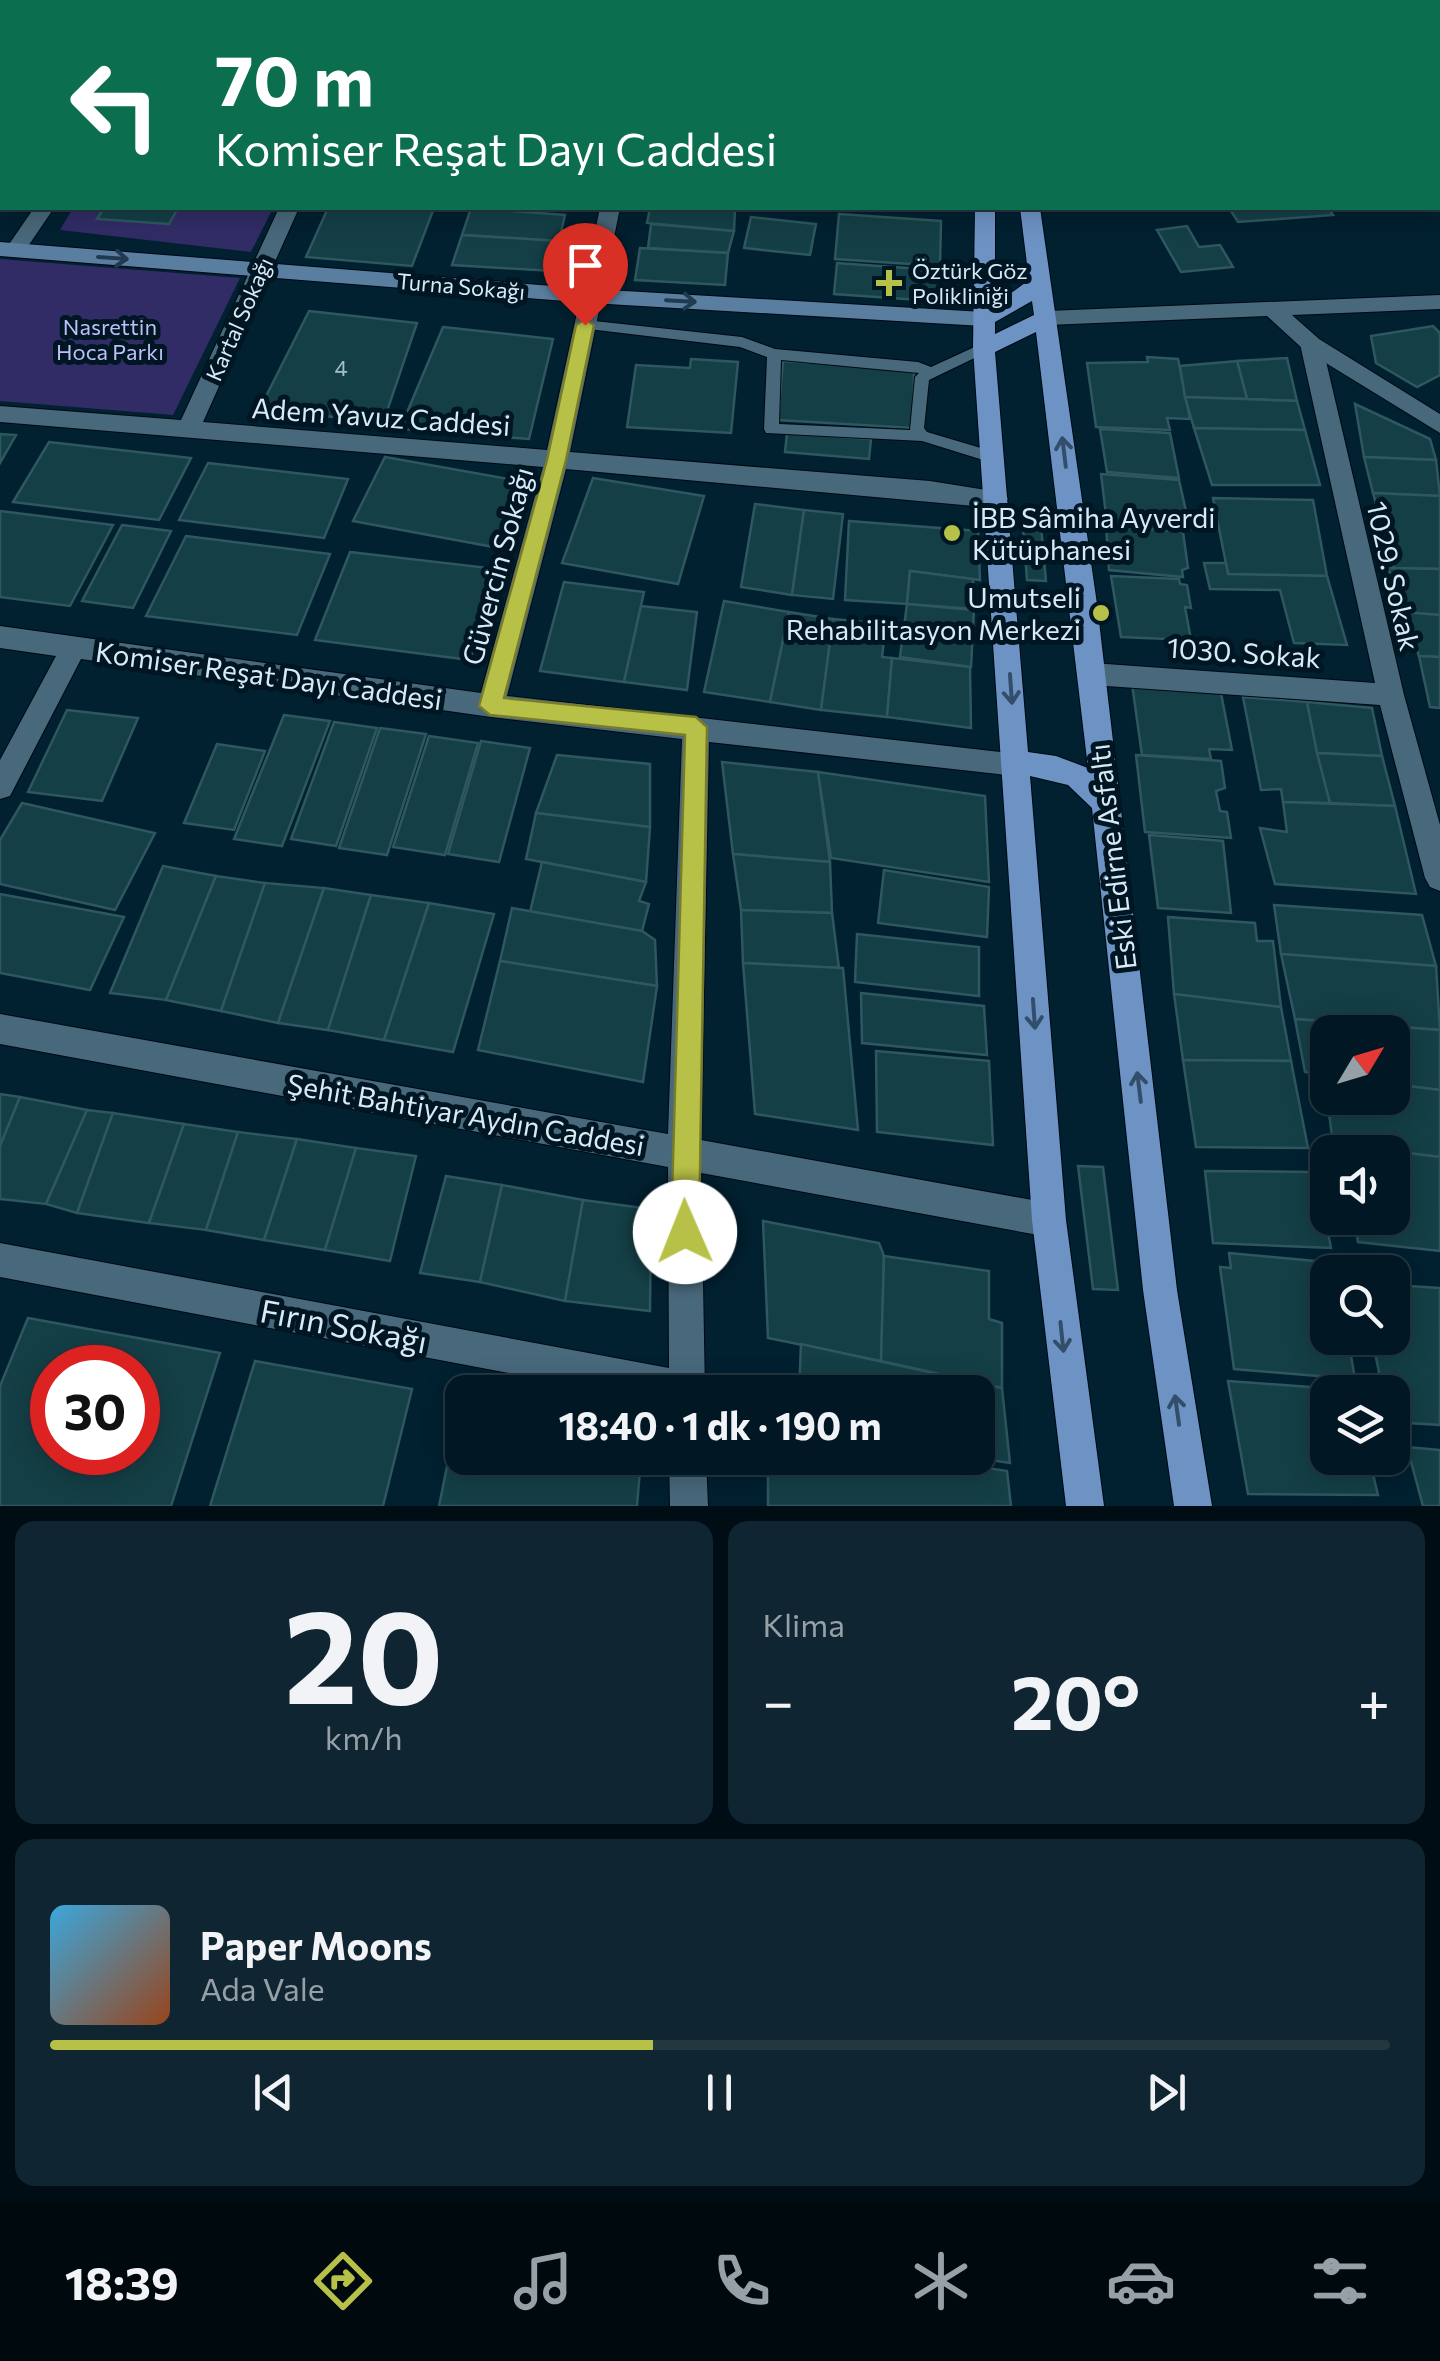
<!DOCTYPE html>
<html lang="tr">
<head>
<meta charset="utf-8">
<style>
  body { margin:0; font-family:Commissioner,sans-serif; background:#0f2531; color:#f1f3f6; height:100vh; display:flex; flex-direction:column; font-size:38px; white-space:nowrap }
  * { box-sizing:border-box; margin:0 }
  p { font-size:32px; color:#96a0a6 }
  .icon { flex:none; width:55px; height:55px; fill:none; stroke:currentColor; stroke-width:2; stroke-linecap:round; stroke-linejoin:round }
  .map { position:relative; height:1506px; overflow:hidden }
  .side { display:flex; flex-direction:column; gap:15px; padding:15px; background:#010d14; flex:1 }
  .side>* { flex:none }
  .guide { position:absolute; left:0px; top:0px; width:1440px; height:210px; box-shadow:0 5px 25px #0003,0 0 0 2px #233741; background:#0b6e4f; color:#fff; overflow:hidden }
  .needle { width:65px; rotate:52deg }
  .buttons { position:absolute; left:1310px; top:1015px; display:grid; gap:20px }
  .buttons a { display:grid; place-items:center; width:100px; height:100px; border-radius:20px; background:#011824; box-shadow:0 5px 25px #0003,0 0 0 2px #233741; font-size:50px }
  .speed { position:absolute; left:30px; top:1345px; display:flex; gap:20px; font-size:50px; font-weight:700; text-align:center }
  .speed>* { display:grid; place-content:center; width:130px; height:130px; border-radius:50%; background:#011824; box-shadow:0 5px 25px #0003,0 0 0 2px #233741; line-height:1 }
  .speed .limit { border:15px solid #d22; background:#fff; color:#111 }
  .pin { position:absolute; display:grid; place-items:center; width:85px; height:85px; color:#fff; margin:-102px -42px; border-radius:50% 50% 50% 0; rotate:-45deg; box-shadow:0 0 10px #0007 }
  .pin .icon { rotate:45deg }
  .me { position:absolute; width:110px; margin:-55px; rotate:359deg; stroke-linejoin:round; filter:drop-shadow(0 0 8px #0008) }
  .turn { display:flex; align-items:center; gap:35px; height:210px; padding:0 50px; font-size:45px }
  .turn .icon { width:130px; height:130px; stroke-width:2.5 }
  .turn b { display:block; font-size:70px; line-height:85px }
  .big { font-size:75px; font-weight:700; line-height:1.1 }
  .side .card { flex:1; display:flex; flex-direction:column; justify-content:center; gap:15px; min-width:0; padding:0 35px; border-radius:20px; background:#0f2531 }
  .side .dial { align-items:center; gap:0 }
  .dial b { font-size:130px; line-height:1 }
  .song { display:flex; align-items:center; gap:30px }
  .cover { width:120px; height:120px; border-radius:15px; background:linear-gradient(135deg,hsl(200 70% 55%),hsl(20 70% 35%)) }
  .played { height:10px; border-radius:5px; background:linear-gradient(90deg,#b8c147 45%,#233741 45%) }
  .keys { display:flex; justify-content:space-around; direction:ltr }
  .heat { display:flex; justify-content:space-between; align-items:center; font-size:55px; direction:ltr }
  .side .tiles { flex:1; display:grid; gap:15px; grid-template-columns:1fr 1fr }
  .card:last-child { grid-column:span 2 }
  .trip { position:absolute; left:445px; top:1375px; width:550px; height:100px; border-radius:20px; background:#011824; box-shadow:0 5px 25px #0003,0 0 0 2px #233741; font-weight:700; line-height:100px; text-align:center }
  .menu { display:flex; height:160px; justify-content:space-around; align-items:center; background:#000a0e; color:#96a0a6 }
  .menu .icon { width:70px; height:70px }
  .menu .selected { color:#b8c147 }
  .menu b { font-size:45px; color:#f1f3f6 }
  .map>svg:first-child { display:block }
  .green { fill:#322c66 }
  .building { fill:#143f46; stroke:#2e575f; stroke-width:2.5; fill-rule:evenodd }
  .lines { fill:none; stroke-linecap:round; stroke-linejoin:round }
  .service-casing { stroke:#000914; stroke-width:2 }
  .minor-casing { stroke:#000914; stroke-width:2 }
  .tertiary-casing { stroke:#000914; stroke-width:2 }
  .secondary-casing { stroke:#000914; stroke-width:2 }
  .primary-casing { stroke:#000914; stroke-width:2 }
  .service { fill:#48687b; fill-rule:evenodd }
  .minor { fill:#48687b; fill-rule:evenodd }
  .tertiary { fill:#48687b; fill-rule:evenodd }
  .secondary { fill:#5a7ea0; fill-rule:evenodd }
  .primary { fill:#6d93c4; fill-rule:evenodd }
  .oneway { stroke:#203a4f }
  .oneway2 { stroke:#324e6b }
  .route { fill:#b8c147; stroke:#787d2e; stroke-width:2.5 }
  .poi-dot { fill:#b8c147; stroke:#011623; stroke-width:4 }
  .labels { text-anchor:middle; dominant-baseline:central; stroke-width:10; stroke-linejoin:round; paint-order:stroke }
  .far-poi-label { font-size:22px; fill:#d8eaf5; stroke:#011623; text-anchor:start }
  .far-street-label { font-size:22px; fill:#d8eaf5; stroke:#011623 }
  .far-park-label { font-size:22px; fill:#bebefa; stroke:#011623 }
  .number-label { font-size:22px; fill:#a7bfc9 }
  .street-label { font-size:28px; fill:#d8eaf5; stroke:#011623 }
  .poi-label { font-size:28px; fill:#d8eaf5; stroke:#011623; text-anchor:start }
  .near-street-label { font-size:32px; fill:#d8eaf5; stroke:#011623 }
</style>
</head>
<body>
<div class="map">
<svg width="1440" height="1506" viewBox="0 0 1440 1506">
  <rect width="100%" height="100%" fill="#012030"/>
  <g class="green">
    <path d="M73 208H273L251 252 60 230Z"/>
    <path d="M0 259 240 278 173 415 0 401Z"/>
  </g>
  <g class="building">
    <path d="M544 0H633L543 2Z"/>
    <path d="M104 208H178L169 224 97 219Z"/>
    <path d="M328 208H434L412 266 306 257Z"/>
    <path d="M471 208 565 215 559 241 462 235Z"/>
    <path d="M650 208H735L734 231 647 223Z"/>
    <path d="M1229 208H1328L1333 215 1238 222Z"/>
    <path d="M839 214 941 221 940 266 835 259Z"/>
    <path d="M751 217 816 224 810 255 744 248Z"/>
    <path d="M651 224 734 231 728 253 648 248Z"/>
    <path d="M1187 226 1199 247 1220 245 1233 267 1181 272 1157 230Z"/>
    <path d="M462 235 559 241 552 271 452 265Z"/>
    <path d="M640 248 728 253 725 285 635 280Z"/>
    <path d="M837 263 948 271V302L834 294Z"/>
    <path d="M309 311 417 323 384 420 258 412Z"/>
    <path d="M1433 326 1440 333V375L1417 387 1376 363 1371 336Z"/>
    <path d="M443 327 553 339 529 439 400 429Z"/>
    <path d="M1147 357 1178 359 1190 419 1167 418 1170 430 1096 427 1087 363 1148 362Z"/>
    <path d="M1287 358 1297 401 1247 399 1237 361Z"/>
    <path d="M691 359 738 362 731 433 627 427 636 365 690 368Z"/>
    <path d="M783 361 914 369 913 428 778 420Z"/>
    <path d="M1237 361 1247 399 1185 397 1180 366Z"/>
    <path d="M1185 397 1297 401 1305 430 1194 428Z"/>
    <path d="M1355 404 1430 439 1436 460 1364 457Z"/>
    <path d="M1194 428 1305 430 1320 485H1212Z"/>
    <path d="M1100 429 1170 433 1179 478 1107 472Z"/>
    <path d="M787 433 871 439 869 459 785 452Z"/>
    <path d="M0 434 16 435 0 463Z"/>
    <path d="M49 442 191 458 159 520 13 502Z"/>
    <path d="M385 457 526 482 499 548 353 521Z"/>
    <path d="M1364 457 1436 460 1440 496 1373 493Z"/>
    <path d="M208 463 348 479 324 538 179 520Z"/>
    <path d="M1101 474 1179 480 1190 529 1107 523Z"/>
    <path d="M593 478 704 496 678 584 562 563Z"/>
    <path d="M1373 493 1440 496V569L1394 568Z"/>
    <path d="M1213 498 1313 500 1327 576 1228 574Z"/>
    <path d="M755 504 804 510 792 595 741 587Z"/>
    <path d="M804 510 843 514 833 599 792 595Z"/>
    <path d="M0 511 113 525 70 606 0 597Z"/>
    <path d="M1022 514 1040 515 1046 581 1027 580Z"/>
    <path d="M849 521 978 531 980 580 910 571 907 604 845 600Z"/>
    <path d="M122 525 171 531 133 608 82 601Z"/>
    <path d="M1106 525 1183 532 1188 568 1182 570 1183 577 1109 570Z"/>
    <path d="M186 536 330 554 297 635 146 616Z"/>
    <path d="M350 552 497 569 470 660 315 640Z"/>
    <path d="M1204 563H1226L1228 574 1327 576 1347 645 1294 643 1280 590 1210 589Z"/>
    <path d="M1388 568 1440 569V615L1403 612Z"/>
    <path d="M910 571 973 579 974 609 907 604Z"/>
    <path d="M1111 576 1179 579 1180 584 1187 585 1191 608 1185 607 1191 640 1121 637Z"/>
    <path d="M564 582 644 592 624 682 540 671Z"/>
    <path d="M724 601 789 612 770 702 704 692Z"/>
    <path d="M907 604 974 610 971 667 900 657Z"/>
    <path d="M641 606 697 612 687 690 624 682Z"/>
    <path d="M789 612 833 619 821 710 770 702Z"/>
    <path d="M1403 612 1440 615V657L1419 656Z"/>
    <path d="M833 619 886 624 882 657 892 658 887 717 821 710Z"/>
    <path d="M1419 656 1440 657V708L1430 707Z"/>
    <path d="M892 658 970 667 971 728 887 717Z"/>
    <path d="M1132 684 1220 688 1232 750 1209 749 1211 759 1142 755Z"/>
    <path d="M1243 697 1307 702 1330 803 1283 802 1281 789 1261 790Z"/>
    <path d="M1307 702 1372 708 1382 756 1317 753Z"/>
    <path d="M67 710 138 718 102 801 28 792Z"/>
    <path d="M284 715 330 721 282 846 234 839Z"/>
    <path d="M334 722 377 728 336 846 291 839Z"/>
    <path d="M380 728 426 734 387 855 339 848Z"/>
    <path d="M429 736 478 743 445 855 393 847Z"/>
    <path d="M481 741 530 748 499 862 448 854Z"/>
    <path d="M217 744 265 751 234 830 184 823Z"/>
    <path d="M1317 753 1382 756 1395 806 1330 803Z"/>
    <path d="M557 755 650 764V827L536 813Z"/>
    <path d="M1136 755 1221 761 1225 788 1216 791 1220 811 1227 812 1231 838 1145 832Z"/>
    <path d="M722 762 818 772 830 862 733 854Z"/>
    <path d="M818 772 985 796 989 882 831 858Z"/>
    <path d="M1283 802 1395 806 1416 894 1275 884 1260 828 1287 832Z"/>
    <path d="M22 803 155 833 115 910 0 884V840Z"/>
    <path d="M536 813 650 827 646 882 526 859Z"/>
    <path d="M1149 835 1223 841 1231 913 1158 908Z"/>
    <path d="M733 854 830 862 832 913 741 910Z"/>
    <path d="M542 862 646 882 639 901 649 904 642 931 530 912Z"/>
    <path d="M163 866 216 876 166 1000 110 993Z"/>
    <path d="M884 870 989 887 987 937 878 923Z"/>
    <path d="M216 876 265 883 221 1011 166 1000Z"/>
    <path d="M265 883 324 888 278 1023 221 1011Z"/>
    <path d="M324 888 371 895 328 1030 278 1023Z"/>
    <path d="M0 894 124 917 90 990 0 973Z"/>
    <path d="M371 895 429 903 384 1040 328 1030Z"/>
    <path d="M429 903 494 914 453 1052 384 1040Z"/>
    <path d="M1274 905 1422 915 1436 966 1281 954Z"/>
    <path d="M512 908 642 931 655 940 657 986 500 961Z"/>
    <path d="M741 910 832 913 839 968 743 963Z"/>
    <path d="M1168 917 1255 923 1257 941H1273L1281 1007 1174 994Z"/>
    <path d="M857 934 979 947V996L855 982Z"/>
    <path d="M1281 954 1436 966 1440 1030 1295 1019Z"/>
    <path d="M500 961 657 986 643 1082 478 1050Z"/>
    <path d="M743 963 843 968 858 1130 755 1114Z"/>
    <path d="M861 993 984 1006 987 1055 862 1043Z"/>
    <path d="M1174 994 1281 1007 1291 1061 1183 1060Z"/>
    <path d="M1295 1019 1440 1030V1090L1392 1084V1032H1328V1076L1305 1072Z"/>
    <path d="M876 1051 989 1061 993 1145 877 1132Z"/>
    <path d="M1183 1060 1291 1061 1308 1148 1196 1147Z"/>
    <path d="M1324 1075 1328 1076V1098H1392V1084L1440 1090V1157L1333 1144Z"/>
    <path d="M0 1094 20 1097 0 1146Z"/>
    <path d="M20 1097 87 1110 46 1204 0 1199V1146Z"/>
    <path d="M87 1110 113 1113 77 1213 46 1204Z"/>
    <path d="M113 1113 184 1124 149 1223 77 1213Z"/>
    <path d="M184 1124 238 1132 206 1230 149 1223Z"/>
    <path d="M238 1132 297 1139 264 1240 206 1230Z"/>
    <path d="M297 1139 356 1148 325 1250 264 1240Z"/>
    <path d="M1344 1145 1440 1157V1251L1358 1242 1354 1218H1392V1152H1345Z"/>
    <path d="M356 1148 416 1156 390 1261 325 1250Z"/>
    <path d="M1078 1166 1103 1167 1118 1290 1093 1289Z"/>
    <path d="M1205 1171 1316 1172 1331 1248 1213 1243Z"/>
    <path d="M446 1176 502 1185 480 1282 420 1273Z"/>
    <path d="M502 1185 583 1200 565 1301 480 1282Z"/>
    <path d="M583 1200 651 1209 650 1311 565 1301Z"/>
    <path d="M763 1221 879 1243 884 1256 881 1361 768 1338Z"/>
    <path d="M1229 1253 1336 1263 1338 1272H1328V1338H1348L1355 1379 1234 1369 1220 1267 1231 1268Z"/>
    <path d="M884 1256 989 1271V1319L1002 1323V1388L881 1361Z"/>
    <path d="M1392 1285 1440 1288V1425L1392 1422V1392H1383L1372 1338H1392Z"/>
    <path d="M28 1318 220 1353 171 1506H0V1386ZM52 1368H138V1452H52Z"/>
    <path d="M801 1344 1002 1388 1010 1463 977 1458 978 1392H799Z"/>
    <path d="M255 1361 412 1389 383 1506H210Z"/>
    <path d="M1228 1381 1351 1390 1328 1392V1458H1369L1378 1495 1248 1494Z"/>
    <path d="M460 1402 462 1458H641L637 1506H439Z"/>
    <path d="M1407 1447 1440 1450V1506H1423Z"/>
    <path d="M768 1458H924L1007 1471 1011 1506H768Z"/>
  </g>
  <g class="lines">
    <defs>
      <path id="service" d="M585 320 742 337 775 349 918 362 931 367 979 345H989V351L929 380 924 428 927 432 1001 454 1003 458 996 464 922 441 766 433 764 429 767 357 740 347 580 328 578 325ZM781 360 919 373 915 377 910 430 779 424Z"/>
      <g id="minor">
        <path d="M1316 0H1334L1336 2H1318Z"/>
        <path d="M279 208H299L203 422 547 450 600 208H620L570 452 930 481 1005 493 1008 499 996 508 566 469 507 696 1026 755 1030 764 1026 773 1016 776 709 742 701 1140 1049 1203 1061 1208 1066 1220 1061 1232 1049 1237 701 1173 705 1392H610L0 1277V1243L669 1368 668 1167 0 1044V1014L668 1134 682 739 491 717 81 659 10 796 0 799V760L56 656 0 648V626L481 693 543 467 0 422V406L181 420Z"/>
        <path d="M1311 336 1322 344 1404 695 1440 825V891L1430 887 1425 878 1380 705 1092 685 1083 682 1079 674 1083 666 1092 663 1375 683 1300 344Z"/>
        <path d="M669 1458H706L708 1506H670Z"/>
      </g>
      <g id="tertiary">
        <path d="M34 208H54L22 255H8L5 250Z"/>
        <path d="M1440 295V309L1292 315 1319 339 1440 414V433L1303 349 1267 316 1047 325 1036 318 1047 311Z"/>
      </g>
      <path id="secondary" d="M0 242 591 289 983 312 994 319 983 326 591 303 0 256Z"/>
      <g id="primary">
        <path d="M949 0H967L968 2H951Z"/>
        <path d="M980 0H998L999 2H982Z"/>
        <path d="M975 208H995V305L1029 280 1020 208H1040L1097 604 1177 1290 1212 1506H1174L1143 1290 1092 808 1068 785 1030 776 1066 1220 1104 1506H1066L1032 1220 973 348ZM1032 301 1034 315 995 334V322ZM1036 332 1088 768 1056 756 1028 752 995 352Z"/>
      </g>
    </defs>
    <use href="#service" class="service-casing"/>
    <use href="#minor" class="minor-casing"/>
    <use href="#tertiary" class="tertiary-casing"/>
    <use href="#secondary" class="secondary-casing"/>
    <use href="#primary" class="primary-casing"/>
    <use href="#service" class="service"/>
    <use href="#minor" class="minor"/>
    <use href="#tertiary" class="tertiary"/>
    <use href="#secondary" class="secondary"/>
    <use href="#primary" class="primary"/>
  </g>
  <defs><path id="oneway-shaft" d="M-6 0H5M1.5-3L5.5 0L1.5 3" fill="none" stroke-width="1.6" stroke-linecap="round" stroke-linejoin="round" transform="scale(2.5)"/></defs>
  <g class="oneway">
    <use href="#oneway-shaft" transform="translate(113 258) rotate(4)"/>
    <use href="#oneway-shaft" transform="translate(681 301) rotate(3)"/>
  </g>
  <g class="oneway2">
    <use href="#oneway-shaft" transform="translate(1064 452) rotate(-97)"/>
    <use href="#oneway-shaft" transform="translate(1011 689) rotate(86)"/>
    <use href="#oneway-shaft" transform="translate(1034 1014) rotate(86)"/>
    <use href="#oneway-shaft" transform="translate(1139 1087) rotate(-97)"/>
    <use href="#oneway-shaft" transform="translate(1062 1337) rotate(84)"/>
    <use href="#oneway-shaft" transform="translate(1177 1410) rotate(-98)"/>
  </g>
  <path class="route" d="M585 319 594 325 566 460 504 698 696 717 707 727 699 1232 695 1242 685 1246 675 1242 671 1232 685 735 490 715 479 706 547 460 576 325Z"/>
  <g class="poi-dot">
    <path d="M884 268h10v10h10v10h-10v10h-10v-10h-10v-10h10z"/>
    <circle cx="952" cy="533" r="10"/>
    <circle cx="1101" cy="613" r="10"/>
  </g>
  <g class="labels">
    <g class="far-poi-label">
      <text x="912" y="270">Öztürk Göz<tspan x="912" dy="25">Polikliniği</tspan></text>
    </g>
    <g class="far-street-label">
      <text transform="translate(461 286) rotate(5)">Turna Sokağı</text>
      <text transform="translate(239 319) rotate(-66)">Kartal Sokağı</text>
    </g>
    <g class="far-park-label">
      <text x="110" y="326">Nasrettin<tspan x="110" dy="25">Hoca Parkı</tspan></text>
    </g>
    <g class="number-label">
      <text x="341" y="367">4</text>
    </g>
    <g class="street-label">
      <text transform="translate(381 416) rotate(4)">Adem Yavuz Caddesi</text>
      <text transform="translate(497 566) rotate(-75)">Güvercin Sokağı</text>
      <text transform="translate(1394 576) rotate(77)">1029. Sokak</text>
      <text transform="translate(1244 652) rotate(4)">1030. Sokak</text>
      <text transform="translate(269 675) rotate(8)">Komiser Reşat Dayı Caddesi</text>
      <text transform="translate(1112 857) rotate(-97)">Eski Edirne Asfaltı</text>
      <text transform="translate(466 1114) rotate(10)">Şehit Bahtiyar Aydın Caddesi</text>
    </g>
    <g class="poi-label">
      <text x="972" y="517">İBB Sâmiha Ayverdi<tspan x="972" dy="32">Kütüphanesi</tspan></text>
      <text x="1081" y="597" text-anchor="end">Umutseli<tspan x="1081" dy="32">Rehabilitasyon Merkezi</tspan></text>
    </g>
    <g class="near-street-label">
      <text transform="translate(344 1325) rotate(11)">Fırın Sokağı</text>
    </g>
  </g>
</svg>
<div class="buttons">
<a><svg class="needle" viewBox="-14 -14 28 28"><path d="M0-13l5 13h-10z" fill="#e53935"/><path d="M0 13l5-13h-10z" fill="#96a0a6"/></svg></a>
<a><svg class="icon" aria-label="sound" viewBox="0 0 24 24"><path d="M4 9h4l5-4v14l-5-4H4zM17 9q2 3 0 6"/></svg></a>
<a><svg class="icon" aria-label="search" viewBox="0 0 24 24"><circle cx="10" cy="10" r="6"/><path d="M15 15l6 6"/></svg></a>
<a><svg class="icon" aria-label="layers" viewBox="0 0 24 24"><path d="M12 4l9 5-9 5-9-5zM3 14l9 5 9-5"/></svg></a>
</div>
<div class="speed"><div class="limit">30</div></div>
<div class="pin" style="left:585px;top:325px;background:#d93025"><svg class="icon" aria-label="arrive" viewBox="0 0 24 24"><path d="M6 21V4h12l-3 4 3 4H6"/></svg></div>
<svg class="me" style="left:685px;top:1232px" viewBox="-20 -20 40 40"><circle r="19" fill="#fff"/><path d="M0-13L10 11 0 6-10 11z" fill="#b8c147"/></svg>
<div class="trip">18:40 · 1 dk · 190 m</div>
<div class="guide">
<div class="turn"><svg class="icon" aria-label="left" viewBox="0 0 24 24"><path d="M17 20v-9H6M10 6l-5 5 5 5"/></svg><div><b>70 m</b>Komiser Reşat Dayı Caddesi</div></div>
</div>
</div>
<section class="side">
<div class="tiles">
<div class="card dial"><b>20</b><p>km/h</p></div>
<div class="card"><p>Klima</p>
<div class="heat"><a>−</a><b class="big">20°</b><a>+</a></div>
</div>
<div class="card">
<div class="song"><i class="cover"></i><div><b>Paper Moons</b><p>Ada Vale</p></div></div>
<div class="played"></div>
<div class="keys"><svg class="icon" aria-label="previous" viewBox="0 0 24 24"><path d="M18 5L8 12l10 7zM5 5v14"/></svg><svg class="icon" aria-label="pause" viewBox="0 0 24 24"><path d="M8 5v14M16 5v14"/></svg><svg class="icon" aria-label="next" viewBox="0 0 24 24"><path d="M6 5l10 7-10 7zM19 5v14"/></svg></div>
</div>
</div>
</section>
<nav class="menu">
<b>18:39</b>
<svg class="icon selected" aria-label="directions" viewBox="0 0 24 24"><path d="M12 3l9 9-9 9-9-9zM9 14v-3h6M13 9l2 2-2 2"/></svg>
<svg class="icon" aria-label="music" viewBox="0 0 24 24"><path d="M9 18V5l10-2v13"/><circle cx="6" cy="18" r="3"/><circle cx="16" cy="16" r="3"/></svg>
<svg class="icon" aria-label="phone" viewBox="0 0 24 24"><path d="M5 4h4l2 5-3 2q2 4 5 5l2-3 5 2v4C11 20 4 13 5 4z"/></svg>
<svg class="icon" aria-label="climate" viewBox="0 0 24 24"><path d="M12 3v18M4 7l16 10M4 17L20 7"/></svg>
<svg class="icon" aria-label="car" viewBox="0 0 24 24"><path d="M5 17H2v-5l4-1 3-4h7l3 4 3 1v5h-3M9 17h6M6 11h13"/><circle cx="7" cy="17" r="2"/><circle cx="17" cy="17" r="2"/></svg>
<svg class="icon" aria-label="filters" viewBox="0 0 24 24"><path d="M4 7h16M4 17h16"/><circle cx="9" cy="7" r="2"/><circle cx="15" cy="17" r="2"/></svg>
</nav>
</body>
</html>
